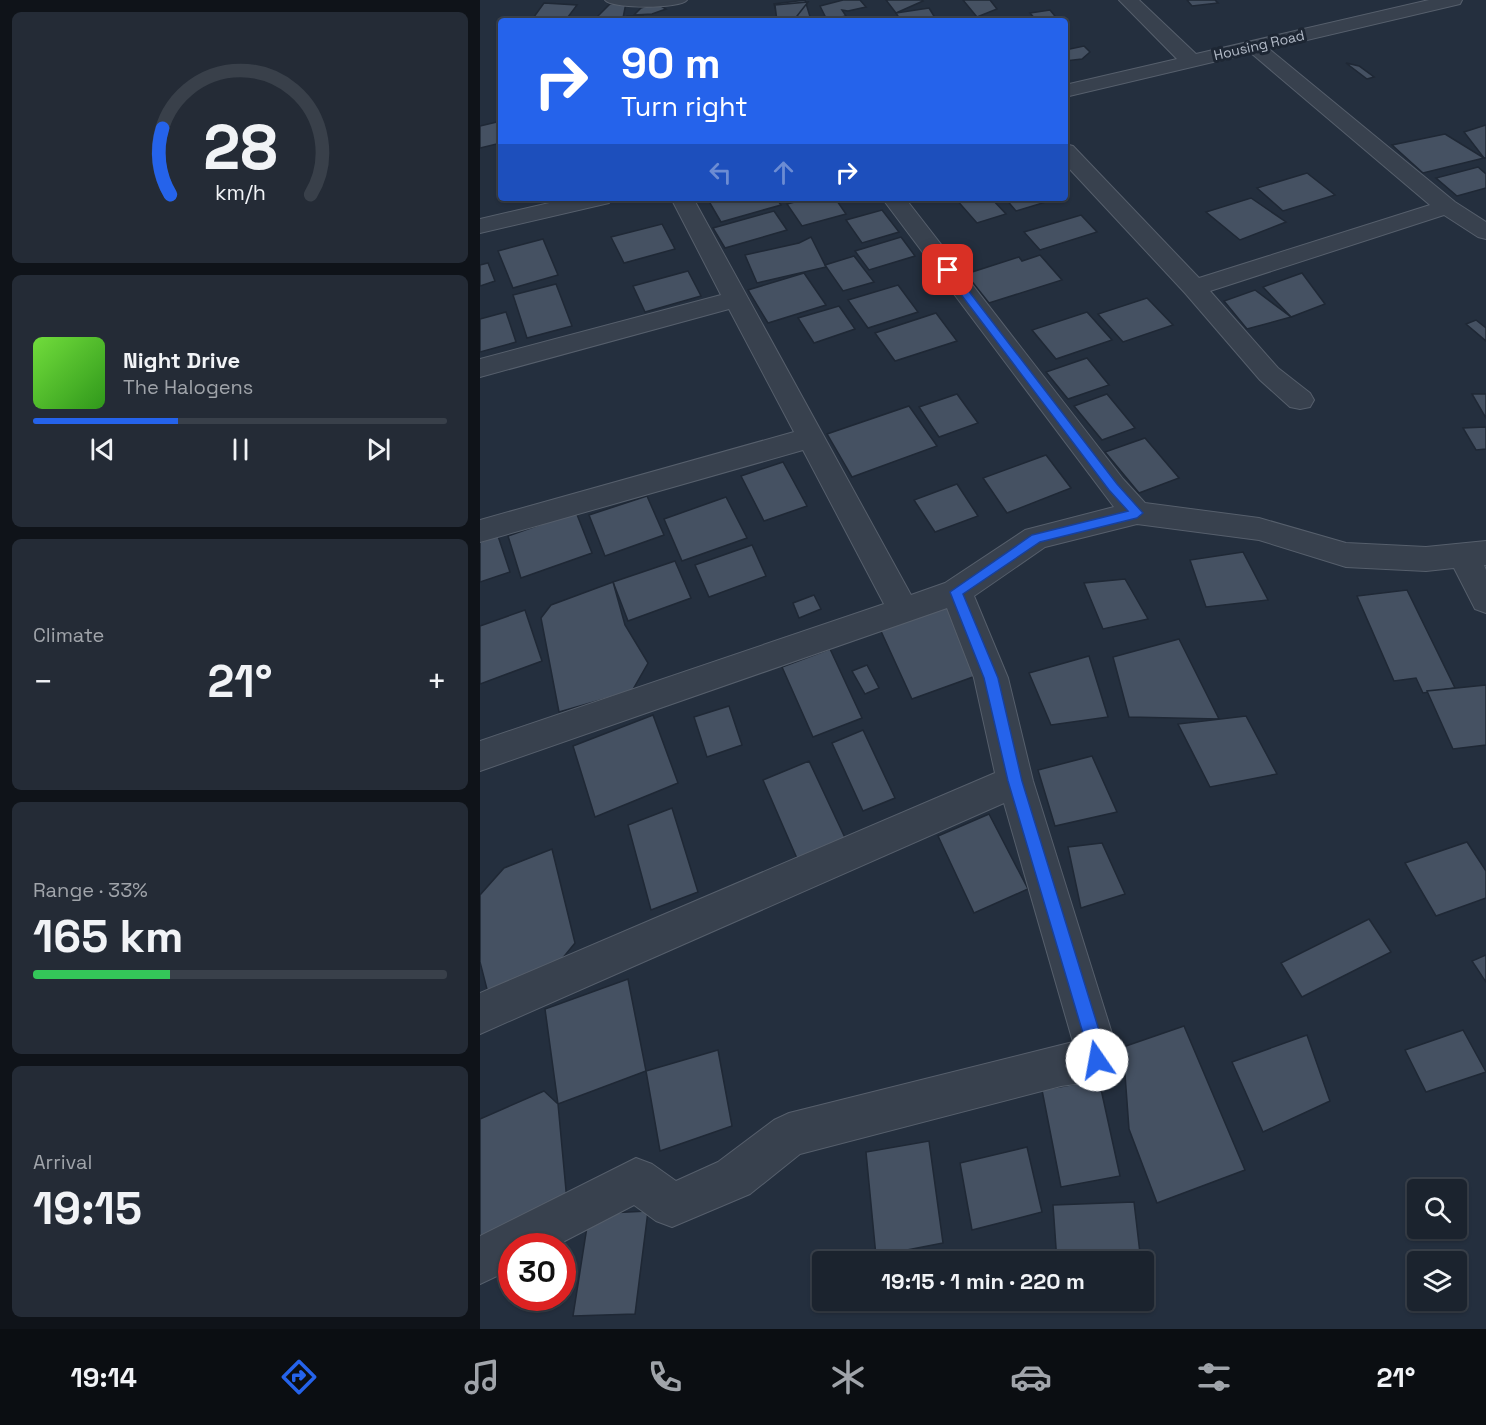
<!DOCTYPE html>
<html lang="en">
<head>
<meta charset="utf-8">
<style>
  body { margin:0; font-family:"Space Grotesk",sans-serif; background:#242b36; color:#f1f3f6; height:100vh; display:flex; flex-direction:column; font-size:22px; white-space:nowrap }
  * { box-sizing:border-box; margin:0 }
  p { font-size:20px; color:#a0a4aa }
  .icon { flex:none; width:33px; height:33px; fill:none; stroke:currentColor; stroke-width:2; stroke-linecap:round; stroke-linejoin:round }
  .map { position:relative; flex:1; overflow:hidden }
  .sheet { display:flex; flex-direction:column; gap:12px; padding:12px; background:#0f1319; width:480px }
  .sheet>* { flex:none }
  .hud { position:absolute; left:18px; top:18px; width:570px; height:183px; border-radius:6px; box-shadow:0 2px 4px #0004,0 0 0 2px #39404a; background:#2563eb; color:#fff; overflow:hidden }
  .buttons { position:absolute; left:927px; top:1179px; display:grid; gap:12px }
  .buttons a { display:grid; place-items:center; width:60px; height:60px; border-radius:6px; background:#1b232e; box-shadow:0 2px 4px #0004,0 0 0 2px #39404a; font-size:30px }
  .speed { position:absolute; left:18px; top:1233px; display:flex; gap:12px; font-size:30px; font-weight:700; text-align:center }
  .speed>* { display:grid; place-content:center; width:78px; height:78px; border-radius:50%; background:#1b232e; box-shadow:0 2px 4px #0004,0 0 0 2px #39404a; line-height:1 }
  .speed .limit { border:9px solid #d22; background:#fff; color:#111 }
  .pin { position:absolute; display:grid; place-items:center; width:51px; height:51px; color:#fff; margin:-26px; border-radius:12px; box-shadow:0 3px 9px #0006 }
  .me { position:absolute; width:66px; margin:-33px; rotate:348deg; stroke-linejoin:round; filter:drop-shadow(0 0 4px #0008) }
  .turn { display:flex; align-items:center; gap:21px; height:126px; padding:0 24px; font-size:27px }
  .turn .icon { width:78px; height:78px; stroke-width:2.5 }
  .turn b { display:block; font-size:42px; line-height:51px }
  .lanes { display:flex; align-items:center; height:57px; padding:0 24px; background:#0003; justify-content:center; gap:30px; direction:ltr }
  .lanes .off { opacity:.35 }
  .big { font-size:45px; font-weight:700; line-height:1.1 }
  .sheet .tile { flex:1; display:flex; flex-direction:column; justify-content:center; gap:9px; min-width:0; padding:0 21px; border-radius:9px; background:#242b36 }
  .sheet .dial { align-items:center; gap:0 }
  .dial svg { height:156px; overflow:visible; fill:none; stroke:#39404a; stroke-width:7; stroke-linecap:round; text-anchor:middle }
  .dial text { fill:#f1f3f6; stroke:none }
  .song { display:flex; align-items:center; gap:18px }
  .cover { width:72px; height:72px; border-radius:9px; background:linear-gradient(135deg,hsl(100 70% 55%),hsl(110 70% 35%)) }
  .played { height:6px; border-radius:3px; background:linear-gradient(90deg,#2563eb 35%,#39404a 35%) }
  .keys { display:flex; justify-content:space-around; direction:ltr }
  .heat { display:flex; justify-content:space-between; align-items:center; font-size:33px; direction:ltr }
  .charge { height:9px; border-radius:4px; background:linear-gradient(90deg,#34c759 33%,#39404a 0) }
  .trip { position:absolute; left:332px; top:1251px; width:342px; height:60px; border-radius:6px; background:#1b232e; box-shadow:0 2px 4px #0004,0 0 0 2px #39404a; font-weight:700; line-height:60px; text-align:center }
  .dock { display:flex; height:96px; justify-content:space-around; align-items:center; background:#0b0e12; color:#a0a4aa }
  .dock .icon { width:42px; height:42px }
  .dock .selected { color:#2563eb }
  .dock b { font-size:27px; color:#f1f3f6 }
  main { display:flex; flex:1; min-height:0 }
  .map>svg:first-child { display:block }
  .building { fill:#455162; stroke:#1f2835; stroke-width:1.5 }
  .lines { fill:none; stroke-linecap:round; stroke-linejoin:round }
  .minor-casing { stroke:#565f6c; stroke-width:2 }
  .minor { fill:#38414e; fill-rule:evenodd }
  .route { fill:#2563eb; stroke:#184099; stroke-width:1.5 }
  .labels { text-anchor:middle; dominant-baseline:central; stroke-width:6; stroke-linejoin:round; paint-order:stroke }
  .far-street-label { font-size:14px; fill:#b4bcc9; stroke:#1d2633 }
</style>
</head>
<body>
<main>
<section class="sheet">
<div class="tile dial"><svg viewBox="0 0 100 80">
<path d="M14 69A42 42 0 1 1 86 69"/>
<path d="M14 69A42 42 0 0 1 10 35" stroke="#2563eb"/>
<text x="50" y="56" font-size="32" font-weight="700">28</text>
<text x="50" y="72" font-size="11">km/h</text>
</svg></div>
<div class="tile">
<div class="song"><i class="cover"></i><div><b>Night Drive</b><p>The Halogens</p></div></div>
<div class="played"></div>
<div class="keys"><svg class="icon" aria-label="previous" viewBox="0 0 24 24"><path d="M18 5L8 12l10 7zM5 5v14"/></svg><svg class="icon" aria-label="pause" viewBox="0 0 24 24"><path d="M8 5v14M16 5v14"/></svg><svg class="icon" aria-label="next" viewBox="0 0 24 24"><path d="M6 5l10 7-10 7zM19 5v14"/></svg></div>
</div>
<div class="tile"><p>Climate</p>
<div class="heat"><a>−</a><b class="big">21°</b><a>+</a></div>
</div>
<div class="tile"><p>Range · 33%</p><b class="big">165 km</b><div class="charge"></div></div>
<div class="tile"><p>Arrival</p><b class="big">19:15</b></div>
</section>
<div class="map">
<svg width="1006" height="1329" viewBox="0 0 1006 1329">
  <rect width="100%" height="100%" fill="#242f3e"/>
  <g class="building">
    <path d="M325 0 331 20 299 21 294 4Z"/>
    <path d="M363 0H380L386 7 368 11 362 10 366 16 347 20 340 6Z"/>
    <path d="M406 0H442L443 1 416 13Z"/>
    <path d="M483 0H510L517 9 497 17Z"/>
    <path d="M707 0H735L738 3 712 6Z"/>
    <path d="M139 2 146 3 143 18 113 21 130 4Z"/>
    <path d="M328 2 317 16 327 21H297L295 5Z"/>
    <path d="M64 3 97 5 85 21H51Z"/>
    <path d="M176 3 186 9 172 14 154 15 161 8Z"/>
    <path d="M449 8 457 21H421L416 13Z"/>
    <path d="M570 10 579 21H557L550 13Z"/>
    <path d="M147 16H163L162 21H145Z"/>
    <path d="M604 46 610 52 602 59 585 61V50Z"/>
    <path d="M866 63 879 66 894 77 887 79Z"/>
    <path d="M21 121V143L0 148V126Z"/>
    <path d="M1006 125V158H1004L984 132Z"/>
    <path d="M965 134 1004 158 943 173 912 145Z"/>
    <path d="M998 167 1006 174V188L977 196 956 178Z"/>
    <path d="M827 173 855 195 803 211 777 188Z"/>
    <path d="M227 198H296L301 205 241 222Z"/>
    <path d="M330 198H355L366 214 322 226 307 204Z"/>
    <path d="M475 198H511L526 214 497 223Z"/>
    <path d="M525 198H579L536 211Z"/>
    <path d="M771 198 806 222 760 240 726 212Z"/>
    <path d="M402 210 419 232 382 243 366 220Z"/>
    <path d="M294 211 307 230 245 248 233 228Z"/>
    <path d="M601 215 617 232 560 250 544 232Z"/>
    <path d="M182 224 195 249 144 263 131 237Z"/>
    <path d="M331 237 346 267 277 283 265 255 319 243Z"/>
    <path d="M421 237 435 256 389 270 375 251Z"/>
    <path d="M63 239 78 275 33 288 18 251Z"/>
    <path d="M560 255 582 280 509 303 486 274 539 257 542 261Z"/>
    <path d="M374 256 394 282 363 291 345 265Z"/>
    <path d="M8 263 15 281 0 286V265Z"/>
    <path d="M208 271 221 296 165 312 153 286Z"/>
    <path d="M324 273 346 305 288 323 268 290Z"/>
    <path d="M822 273 845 304 811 317 783 287Z"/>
    <path d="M76 284 92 326 47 338 33 295Z"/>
    <path d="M418 285 438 312 388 328 368 300Z"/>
    <path d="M775 290 811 317 767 329 744 301Z"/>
    <path d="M667 298 693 325 643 342 618 314Z"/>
    <path d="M359 306 375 329 334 343 318 318Z"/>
    <path d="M26 312 36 342 0 352V319Z"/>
    <path d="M607 312 632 340 576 359 552 330Z"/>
    <path d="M456 313 477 341 415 361 395 333Z"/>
    <path d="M996 320 1006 328V341L986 324Z"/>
    <path d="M607 358 629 385 588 399 566 372Z"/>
    <path d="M477 394 498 423 459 437 439 407Z"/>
    <path d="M627 394 655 428 622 440 594 406Z"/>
    <path d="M992 394H1006V418Z"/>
    <path d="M429 406 457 446 372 477 347 434Z"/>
    <path d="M1006 427V449L996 450 983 428Z"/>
    <path d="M665 438 699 478 659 493 625 452Z"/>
    <path d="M566 455 591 488 527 513 503 478Z"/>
    <path d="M303 462 327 506 284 521 261 476Z"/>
    <path d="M477 484 498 516 455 532 434 500Z"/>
    <path d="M167 496 184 535 125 556 109 515Z"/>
    <path d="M246 497 267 538 202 561 184 519Z"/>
    <path d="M96 512 112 553 41 578 28 536Z"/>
    <path d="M18 536 30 572 0 582V542Z"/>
    <path d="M272 545 286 576 229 597 215 565Z"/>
    <path d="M763 552 788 600 726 607 710 560Z"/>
    <path d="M195 561 211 598 148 621 133 582Z"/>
    <path d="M645 579 668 619 623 629 604 583Z"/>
    <path d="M133 582 145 625 168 663 152 691 79 712 61 618 71 605Z"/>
    <path d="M927 590 975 688 943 693 936 678 914 681 877 596Z"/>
    <path d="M334 595 341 609 319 618 313 603Z"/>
    <path d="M469 606 504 673 432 699 400 629Z"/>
    <path d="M45 610 62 661 0 684V626Z"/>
    <path d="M699 639 739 719 649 717 633 657Z"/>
    <path d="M350 649 382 718 333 737 302 667Z"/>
    <path d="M609 656 628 717 571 725 549 673Z"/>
    <path d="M387 665 399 688 385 694 372 671Z"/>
    <path d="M1006 685V745L973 749 947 691Z"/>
    <path d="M249 706 262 745 227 757 214 717Z"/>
    <path d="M173 715 198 783 115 817 93 746Z"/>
    <path d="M766 716 797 774 730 787 698 724Z"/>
    <path d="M383 730 415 798 383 811 352 743Z"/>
    <path d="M612 756 637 812 575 826 558 770Z"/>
    <path d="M329 761 367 842 319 863 283 780Z"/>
    <path d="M192 808 218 892 171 910 148 825Z"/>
    <path d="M509 814 548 889 494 913 458 836Z"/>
    <path d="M987 842 1006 871V898L956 916 925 863Z"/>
    <path d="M622 843 645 894 601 908 588 847Z"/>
    <path d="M72 849 95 943 77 965 9 997 0 962V895L24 868Z"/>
    <path d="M889 919 911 952 822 997 801 963Z"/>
    <path d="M1006 955V982L992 961Z"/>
    <path d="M148 979 166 1071 78 1104 65 1009Z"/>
    <path d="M704 1026 765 1170 677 1203 649 1129 643 1047Z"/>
    <path d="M983 1030 1006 1072 946 1092 925 1050Z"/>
    <path d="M827 1035 850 1101 783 1132 752 1062Z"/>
    <path d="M238 1050 252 1126 180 1151 166 1071Z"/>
    <path d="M619 1080 640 1176 581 1187 562 1090Z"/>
    <path d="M64 1091 78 1104 88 1212 0 1253V1119Z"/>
    <path d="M449 1141 463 1243 396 1256 386 1152Z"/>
    <path d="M547 1147 562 1212 492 1230 480 1163Z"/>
    <path d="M654 1202 661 1262H577L573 1205Z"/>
    <path d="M168 1211 155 1314 93 1316 109 1214Z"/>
  </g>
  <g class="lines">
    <defs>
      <g id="minor">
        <path d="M125 0H207C201 9 131 9 125 0Z"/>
        <path d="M639 0H659L716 54 949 0H982L980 4 789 49 975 202 1006 222V239L998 237 964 215 730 291 798 368 830 393 834 400 830 407 820 409 810 407 780 380 705 293 585 164V144L593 146 719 278 950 205 771 53 585 97V85L697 59Z"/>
        <path d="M91 198H132L129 203 0 233V219Z"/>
        <path d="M191 198H213L431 595 465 583 545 530 634 507 402 198H425L643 479 665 503 779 518 866 543 946 547 1006 541V565H1004L1006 570V613L995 609 974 568 946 571 866 567 779 540 657 524 565 547 494 596 528 678 553 781 634 1040 638 1060 632 1075 617 1081 581 1086 320 1154 270 1194 192 1227 176 1221 154 1205 75 1246H32V1269L0 1284V1236L156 1158 172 1164 196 1181 238 1162 294 1120 309 1113 593 1042 524 803 0 1034V993L515 773 494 678 467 608 0 771V741L404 604 323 450 0 542V520L314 432 249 309 0 377V359L241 295Z"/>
      </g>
    </defs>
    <use href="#minor" class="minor-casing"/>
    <use href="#minor" class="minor"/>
  </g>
  <path class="route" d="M464 268H471L637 484 663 513 657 518 560 542 483 594 518 678 542 781 622 1040 625 1060 623 1066 617 1069 611 1066 605 1040 528 781 504 678 470 592 552 535 648 511 629 490 464 272Z"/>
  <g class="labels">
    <g class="far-street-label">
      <text transform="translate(779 45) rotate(-13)">Housing Road</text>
    </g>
  </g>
</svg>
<div class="buttons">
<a><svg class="icon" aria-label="search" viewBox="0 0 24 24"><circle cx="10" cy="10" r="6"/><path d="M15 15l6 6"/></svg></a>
<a><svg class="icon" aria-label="layers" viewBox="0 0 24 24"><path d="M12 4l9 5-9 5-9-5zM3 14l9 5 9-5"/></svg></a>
</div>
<div class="speed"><div class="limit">30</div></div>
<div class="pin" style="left:468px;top:270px;background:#d93025"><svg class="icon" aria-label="arrive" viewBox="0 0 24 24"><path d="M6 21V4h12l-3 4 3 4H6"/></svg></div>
<svg class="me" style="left:617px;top:1060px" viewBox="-20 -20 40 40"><circle r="19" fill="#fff"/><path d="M0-13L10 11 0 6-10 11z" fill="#2563eb"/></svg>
<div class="trip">19:15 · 1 min · 220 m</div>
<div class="hud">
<div class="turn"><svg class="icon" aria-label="right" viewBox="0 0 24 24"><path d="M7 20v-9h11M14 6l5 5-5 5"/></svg><div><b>90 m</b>Turn right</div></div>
<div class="lanes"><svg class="icon off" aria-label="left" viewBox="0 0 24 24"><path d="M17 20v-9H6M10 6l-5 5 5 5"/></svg><svg class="icon off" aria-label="ahead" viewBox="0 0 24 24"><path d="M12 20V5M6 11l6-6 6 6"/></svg><svg class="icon" aria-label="right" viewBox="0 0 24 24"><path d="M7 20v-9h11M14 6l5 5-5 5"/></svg></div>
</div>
</div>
</main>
<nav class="dock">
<b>19:14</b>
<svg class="icon selected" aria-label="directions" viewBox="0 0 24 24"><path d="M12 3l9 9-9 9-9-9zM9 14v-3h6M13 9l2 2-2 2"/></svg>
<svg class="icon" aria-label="music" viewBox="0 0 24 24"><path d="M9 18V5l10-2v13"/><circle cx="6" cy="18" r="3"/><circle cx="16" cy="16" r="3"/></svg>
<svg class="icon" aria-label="phone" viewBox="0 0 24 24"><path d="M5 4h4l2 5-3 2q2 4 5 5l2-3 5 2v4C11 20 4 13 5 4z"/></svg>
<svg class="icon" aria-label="climate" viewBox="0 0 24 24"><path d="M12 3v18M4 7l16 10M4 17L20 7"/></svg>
<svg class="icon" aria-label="car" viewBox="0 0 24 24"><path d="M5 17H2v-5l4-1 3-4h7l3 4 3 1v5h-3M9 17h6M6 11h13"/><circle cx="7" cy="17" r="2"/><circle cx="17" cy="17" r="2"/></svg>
<svg class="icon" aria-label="filters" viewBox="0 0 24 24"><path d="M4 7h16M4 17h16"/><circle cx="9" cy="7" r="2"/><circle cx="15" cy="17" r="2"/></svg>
<b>21°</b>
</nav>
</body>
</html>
